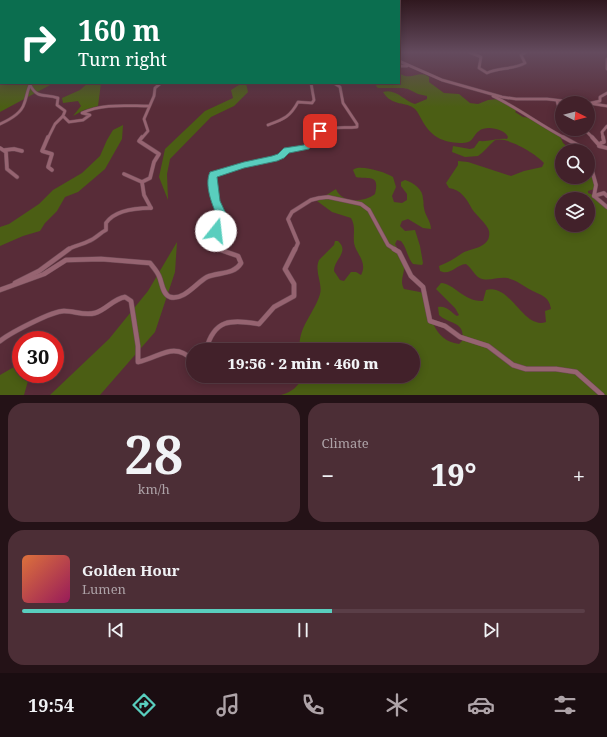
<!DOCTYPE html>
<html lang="en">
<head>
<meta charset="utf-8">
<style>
  body { margin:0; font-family:"Noto Serif",serif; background:#4c2e36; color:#f1f3f6; height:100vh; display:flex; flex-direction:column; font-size:15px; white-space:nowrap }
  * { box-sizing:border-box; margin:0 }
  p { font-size:13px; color:#aea3a8 }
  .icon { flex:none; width:22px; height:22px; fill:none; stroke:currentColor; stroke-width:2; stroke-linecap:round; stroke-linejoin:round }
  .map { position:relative; height:395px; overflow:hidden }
  .side { display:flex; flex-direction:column; gap:8px; padding:8px; background:#241217; flex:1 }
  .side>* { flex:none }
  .guide { position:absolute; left:0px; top:0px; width:400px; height:84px; box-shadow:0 2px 10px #0003,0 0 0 1px #5a3e47; background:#0b6e4f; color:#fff; overflow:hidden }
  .needle { width:26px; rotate:96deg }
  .fabs { position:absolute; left:555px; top:96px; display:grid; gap:8px }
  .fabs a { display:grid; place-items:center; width:40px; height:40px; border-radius:50%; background:#42212a; box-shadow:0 2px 10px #0003,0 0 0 1px #5a3e47; font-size:20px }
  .speed { position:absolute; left:12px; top:331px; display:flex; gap:8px; font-size:20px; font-weight:700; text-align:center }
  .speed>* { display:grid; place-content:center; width:52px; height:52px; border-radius:50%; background:#42212a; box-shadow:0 2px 10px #0003,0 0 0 1px #5a3e47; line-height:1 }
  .speed .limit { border:6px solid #d22; background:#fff; color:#111 }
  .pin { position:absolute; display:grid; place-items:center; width:34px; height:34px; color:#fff; margin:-17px; border-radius:8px; box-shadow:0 2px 6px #0006 }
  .me { position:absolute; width:44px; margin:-22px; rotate:16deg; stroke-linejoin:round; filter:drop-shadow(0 0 3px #0008) }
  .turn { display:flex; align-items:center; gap:14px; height:84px; padding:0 12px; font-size:18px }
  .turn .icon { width:52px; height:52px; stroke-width:2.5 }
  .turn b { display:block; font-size:28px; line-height:34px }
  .big { font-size:30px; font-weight:800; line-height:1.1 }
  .side .widget { flex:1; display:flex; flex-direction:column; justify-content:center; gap:6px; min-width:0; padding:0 14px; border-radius:16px; background:#4c2e36 }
  .side .dial { align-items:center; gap:0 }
  .dial b { font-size:52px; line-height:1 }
  .song { display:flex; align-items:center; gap:12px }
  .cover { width:48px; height:48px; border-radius:6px; background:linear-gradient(135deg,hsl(20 70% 55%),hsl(330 70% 35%)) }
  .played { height:4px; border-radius:2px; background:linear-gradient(90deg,#59cebe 55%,#5a3e47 55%) }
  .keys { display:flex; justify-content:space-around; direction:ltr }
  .heat { display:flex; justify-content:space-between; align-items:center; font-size:22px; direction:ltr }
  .side .tiles { flex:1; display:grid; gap:8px; grid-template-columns:1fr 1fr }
  .widget:last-child { grid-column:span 2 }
  .trip { position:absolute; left:186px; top:343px; width:234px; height:40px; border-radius:20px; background:#42212a; box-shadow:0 2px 10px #0003,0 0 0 1px #5a3e47; font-weight:800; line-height:40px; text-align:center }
  .dock { display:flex; height:64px; justify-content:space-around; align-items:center; background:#1a0d11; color:#aea3a8 }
  .dock .icon { width:28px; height:28px }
  .dock .active { color:#59cebe }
  .dock b { font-size:18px; color:#f1f3f6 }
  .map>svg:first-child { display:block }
  .green { fill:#4b5e14; fill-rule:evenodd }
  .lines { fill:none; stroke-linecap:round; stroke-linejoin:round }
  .minor-far2-casing { stroke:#6f4a55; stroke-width:3.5 }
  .minor-far1-casing { stroke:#6f4a55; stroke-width:4.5 }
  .minor-casing { stroke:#6f4a55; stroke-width:5.5 }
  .minor-far2 { stroke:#966471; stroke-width:2.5 }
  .minor-far1 { stroke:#966471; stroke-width:3.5 }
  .minor { stroke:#966471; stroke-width:4.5 }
  .route { fill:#59cebe; stroke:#3a867c }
</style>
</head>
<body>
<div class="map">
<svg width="607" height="395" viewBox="0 0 607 395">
  <rect width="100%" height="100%" fill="#582c38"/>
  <g class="green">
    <path d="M0 73 1 83H51L52 84 0 112Z"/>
    <path d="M399 73C411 82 419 69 429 77V82L444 93 459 94 470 103 478 104 488 100 498 99 517 110 515 112 523 117 531 118 560 136 563 143 572 151H562V177H588V156L590 157 597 183 594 189 588 191V193L598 197 607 205V395H281C292 392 299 386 303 376H413V350H300C297 328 314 314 320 294 323 283 314 272 319 260L334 245 335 241H338C350 252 334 259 334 271L340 280 344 281 351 272H356L361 275C368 262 356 254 354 243 353 233 356 227 351 218L332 212 317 201 336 189C341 204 366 202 375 194 380 173 369 180 356 177L353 170C359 164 385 172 393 177L396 187 392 196 394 202 402 203 407 200V194L401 186V182L405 180C414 183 423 189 423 199 424 202 423 205 424 208 425 216 431 221 431 229L423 228 408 219 402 221 400 226 405 231 415 230 420 246 423 263 422 265 413 264C407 257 407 248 401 241L397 240 395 244C399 251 403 258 404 266 405 274 399 280 404 289L420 292 425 295C431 317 433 340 459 344L462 341C466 321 450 325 439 315L438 307C446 305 451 312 457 316L459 315 455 308 436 289 441 283C455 284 464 302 483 301L486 290C511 283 523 330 546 322L545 311 551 309C549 295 539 295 529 289 522 285 516 280 507 278 498 277 490 281 482 279 475 277 472 268 466 264 455 265 451 276 440 271L439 266C447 263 454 259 461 254 469 248 492 249 489 231 487 224 476 215 472 209 466 198 461 190 449 188L446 183 458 165V161L468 162 511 176 524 171 542 167 544 163C538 155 504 134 494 141 488 146 484 152 478 156L465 157 452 152 453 146 470 149 474 148 479 141C489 142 496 138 507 139L508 137C505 129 486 125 479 131 471 137 475 143 460 143 442 142 432 137 423 122 420 117 418 112 415 109 406 101 392 107 383 92 396 88 404 101 415 104L427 99V96L418 94 408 89 403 88H378L376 86 377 84 390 85 399 83ZM562 199H588V225H562Z"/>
    <path d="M88 83H101L98 106 84 110 73 116 81 106 78 101 63 103 62 98 80 90Z"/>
    <path d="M242 83H246L248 92 234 106 211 117 170 159 167 174 168 200 159 177 165 149 205 111 233 98 231 90Z"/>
    <path d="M123 125 122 139 105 169 78 192 65 197 57 211 45 223 40 231 23 236 0 246V227L9 224 39 204 53 190 82 173 100 156 107 140 113 130Z"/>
    <path d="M177 242 175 272 155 332 100 395H50L109 339 148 291Z"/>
    <path d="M21 363V374H30L24 395H0V375Z"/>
  </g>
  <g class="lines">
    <defs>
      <g id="minor-far2">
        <path d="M469 52 481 57 479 68 487 73C499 67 513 70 525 63L521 55 526 52"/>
        <path d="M607 59V69"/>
        <path d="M399 61 442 80 502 97 516 99H547L581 103"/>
        <path d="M399 66H407"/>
        <path d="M30 85C38 100 45 93 58 98L57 105 65 111 63 116 69 122 83 120 90 115 82 113C103 103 127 106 149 106"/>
        <path d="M493 96C518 108 540 125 565 138"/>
        <path d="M557 101 561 116 560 118H562"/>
        <path d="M588 103 607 106"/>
        <path d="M591 103 600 101V97L607 93"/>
        <path d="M0 124C9 120 21 114 24 104 27 97 27 90 31 83"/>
        <path d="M268 125C284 119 290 117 298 102L312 103 314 100 311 83"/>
        <path d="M584 129 593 138"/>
        <path d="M48 138 55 124 63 116"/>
        <path d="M142 138 148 131 144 119 154 96 155 88 161 83"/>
        <path d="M312 138C323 124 342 129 357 127V124L343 103 340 87 334 83"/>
        <path d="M603 138 602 132 607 126"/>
      </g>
      <g id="minor-far1">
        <path d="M48 137 42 151 52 154 48 167 52 170"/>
        <path d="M142 137 139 141 159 154 154 162 150 178 142 182 144 195 151 208"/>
        <path d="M563 137 583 148 585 151"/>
        <path d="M592 137 600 146 601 143 604 142 603 137"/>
        <path d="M599 146 607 148"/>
        <path d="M0 148 6 152 7 169 17 177"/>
        <path d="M5 150 14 149 22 151"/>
        <path d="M588 156 596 185 594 196"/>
        <path d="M124 174 142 182"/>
        <path d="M594 196 607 207"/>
        <path d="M594 196 604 193 607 196"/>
        <path d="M67 250C75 245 82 245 89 241 95 239 100 233 106 230V223C115 210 136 208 151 208"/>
        <path d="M222 250 212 246 222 216 216 201 212 178 213 175 244 165 274 159 281 156 287 150 306 147 313 137"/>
        <path d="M295 250 298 243 288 219 292 212 311 200 319 198 328 197 361 204 369 210 388 245 396 250"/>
      </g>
      <g id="minor">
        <path d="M394 249 399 252 411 276 423 287 430 321 445 326 460 337 488 346 513 365 526 369H556L576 372 602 395"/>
        <path d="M15 283 39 271 69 249"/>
        <path d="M0 290 44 274 66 260 101 259 150 263C153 267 157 271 159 276 162 282 162 294 170 297 184 301 197 282 207 277 218 272 234 275 241 263L238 256 218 249"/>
        <path d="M0 341C10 333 52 311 64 311 75 311 84 316 95 313 106 310 113 299 125 297L131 301 138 346V362C161 357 173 341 193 360"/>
        <path d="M206 350C214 319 231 319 259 324L274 307 294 296V284L285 269 295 249"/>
      </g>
    </defs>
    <use href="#minor-far2" class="minor-far2-casing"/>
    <use href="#minor-far1" class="minor-far1-casing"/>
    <use href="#minor" class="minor-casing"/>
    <use href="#minor-far2" class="minor-far2"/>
    <use href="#minor-far1" class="minor-far1"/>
    <use href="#minor" class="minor"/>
  </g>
  <linearGradient id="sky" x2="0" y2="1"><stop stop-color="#30181f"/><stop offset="0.49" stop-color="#644b5e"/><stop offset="1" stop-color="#644b5e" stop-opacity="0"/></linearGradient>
  <rect width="607" height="107" fill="url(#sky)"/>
  <path class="route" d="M320 128 324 131 309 149 289 153 284 158 277 161 244 168 217 177 220 201 227 216 219 234 216 235 212 234 211 231 217 216C212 204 204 185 210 172L244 162 272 156 278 154 284 148 304 145 317 129Z"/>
</svg>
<div class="fabs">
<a><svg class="needle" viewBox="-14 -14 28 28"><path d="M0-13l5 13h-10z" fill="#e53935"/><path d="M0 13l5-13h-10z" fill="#aea3a8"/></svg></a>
<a><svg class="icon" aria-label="search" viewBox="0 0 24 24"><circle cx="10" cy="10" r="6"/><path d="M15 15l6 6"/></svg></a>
<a><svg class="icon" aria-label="layers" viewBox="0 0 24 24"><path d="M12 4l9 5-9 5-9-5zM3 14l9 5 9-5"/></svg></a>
</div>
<div class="speed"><div class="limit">30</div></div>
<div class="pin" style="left:320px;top:131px;background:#d93025"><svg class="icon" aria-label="arrive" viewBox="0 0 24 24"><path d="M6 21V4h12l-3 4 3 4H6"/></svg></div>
<svg class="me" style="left:216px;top:231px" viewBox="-20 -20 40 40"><circle r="19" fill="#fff"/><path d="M0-13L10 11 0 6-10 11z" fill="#59cebe"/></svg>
<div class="trip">19:56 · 2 min · 460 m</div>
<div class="guide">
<div class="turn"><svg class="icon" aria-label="right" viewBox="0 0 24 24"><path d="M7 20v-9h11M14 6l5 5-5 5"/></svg><div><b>160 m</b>Turn right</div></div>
</div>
</div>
<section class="side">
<div class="tiles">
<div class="widget dial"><b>28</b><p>km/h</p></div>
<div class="widget"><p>Climate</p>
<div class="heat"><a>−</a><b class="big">19°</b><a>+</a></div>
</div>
<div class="widget">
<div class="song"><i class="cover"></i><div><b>Golden Hour</b><p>Lumen</p></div></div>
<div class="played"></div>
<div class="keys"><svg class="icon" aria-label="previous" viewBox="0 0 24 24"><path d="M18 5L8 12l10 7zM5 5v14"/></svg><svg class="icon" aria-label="pause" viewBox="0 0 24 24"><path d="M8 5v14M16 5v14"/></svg><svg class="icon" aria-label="next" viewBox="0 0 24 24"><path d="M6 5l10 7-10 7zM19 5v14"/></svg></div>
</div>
</div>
</section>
<nav class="dock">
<b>19:54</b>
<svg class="icon active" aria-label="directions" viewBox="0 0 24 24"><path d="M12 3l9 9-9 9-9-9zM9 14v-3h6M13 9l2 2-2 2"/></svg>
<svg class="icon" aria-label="music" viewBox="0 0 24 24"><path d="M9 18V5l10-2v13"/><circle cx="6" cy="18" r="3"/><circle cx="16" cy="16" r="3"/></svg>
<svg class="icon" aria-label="phone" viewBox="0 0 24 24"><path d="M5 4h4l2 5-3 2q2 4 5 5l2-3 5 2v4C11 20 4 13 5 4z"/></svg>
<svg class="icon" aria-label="climate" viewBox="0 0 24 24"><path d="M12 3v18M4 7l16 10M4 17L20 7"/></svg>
<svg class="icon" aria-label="car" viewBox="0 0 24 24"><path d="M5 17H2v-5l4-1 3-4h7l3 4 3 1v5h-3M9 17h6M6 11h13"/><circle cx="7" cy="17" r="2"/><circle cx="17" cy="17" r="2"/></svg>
<svg class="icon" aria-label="filters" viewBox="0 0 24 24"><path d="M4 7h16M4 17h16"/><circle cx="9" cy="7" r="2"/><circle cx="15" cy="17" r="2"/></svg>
</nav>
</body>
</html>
